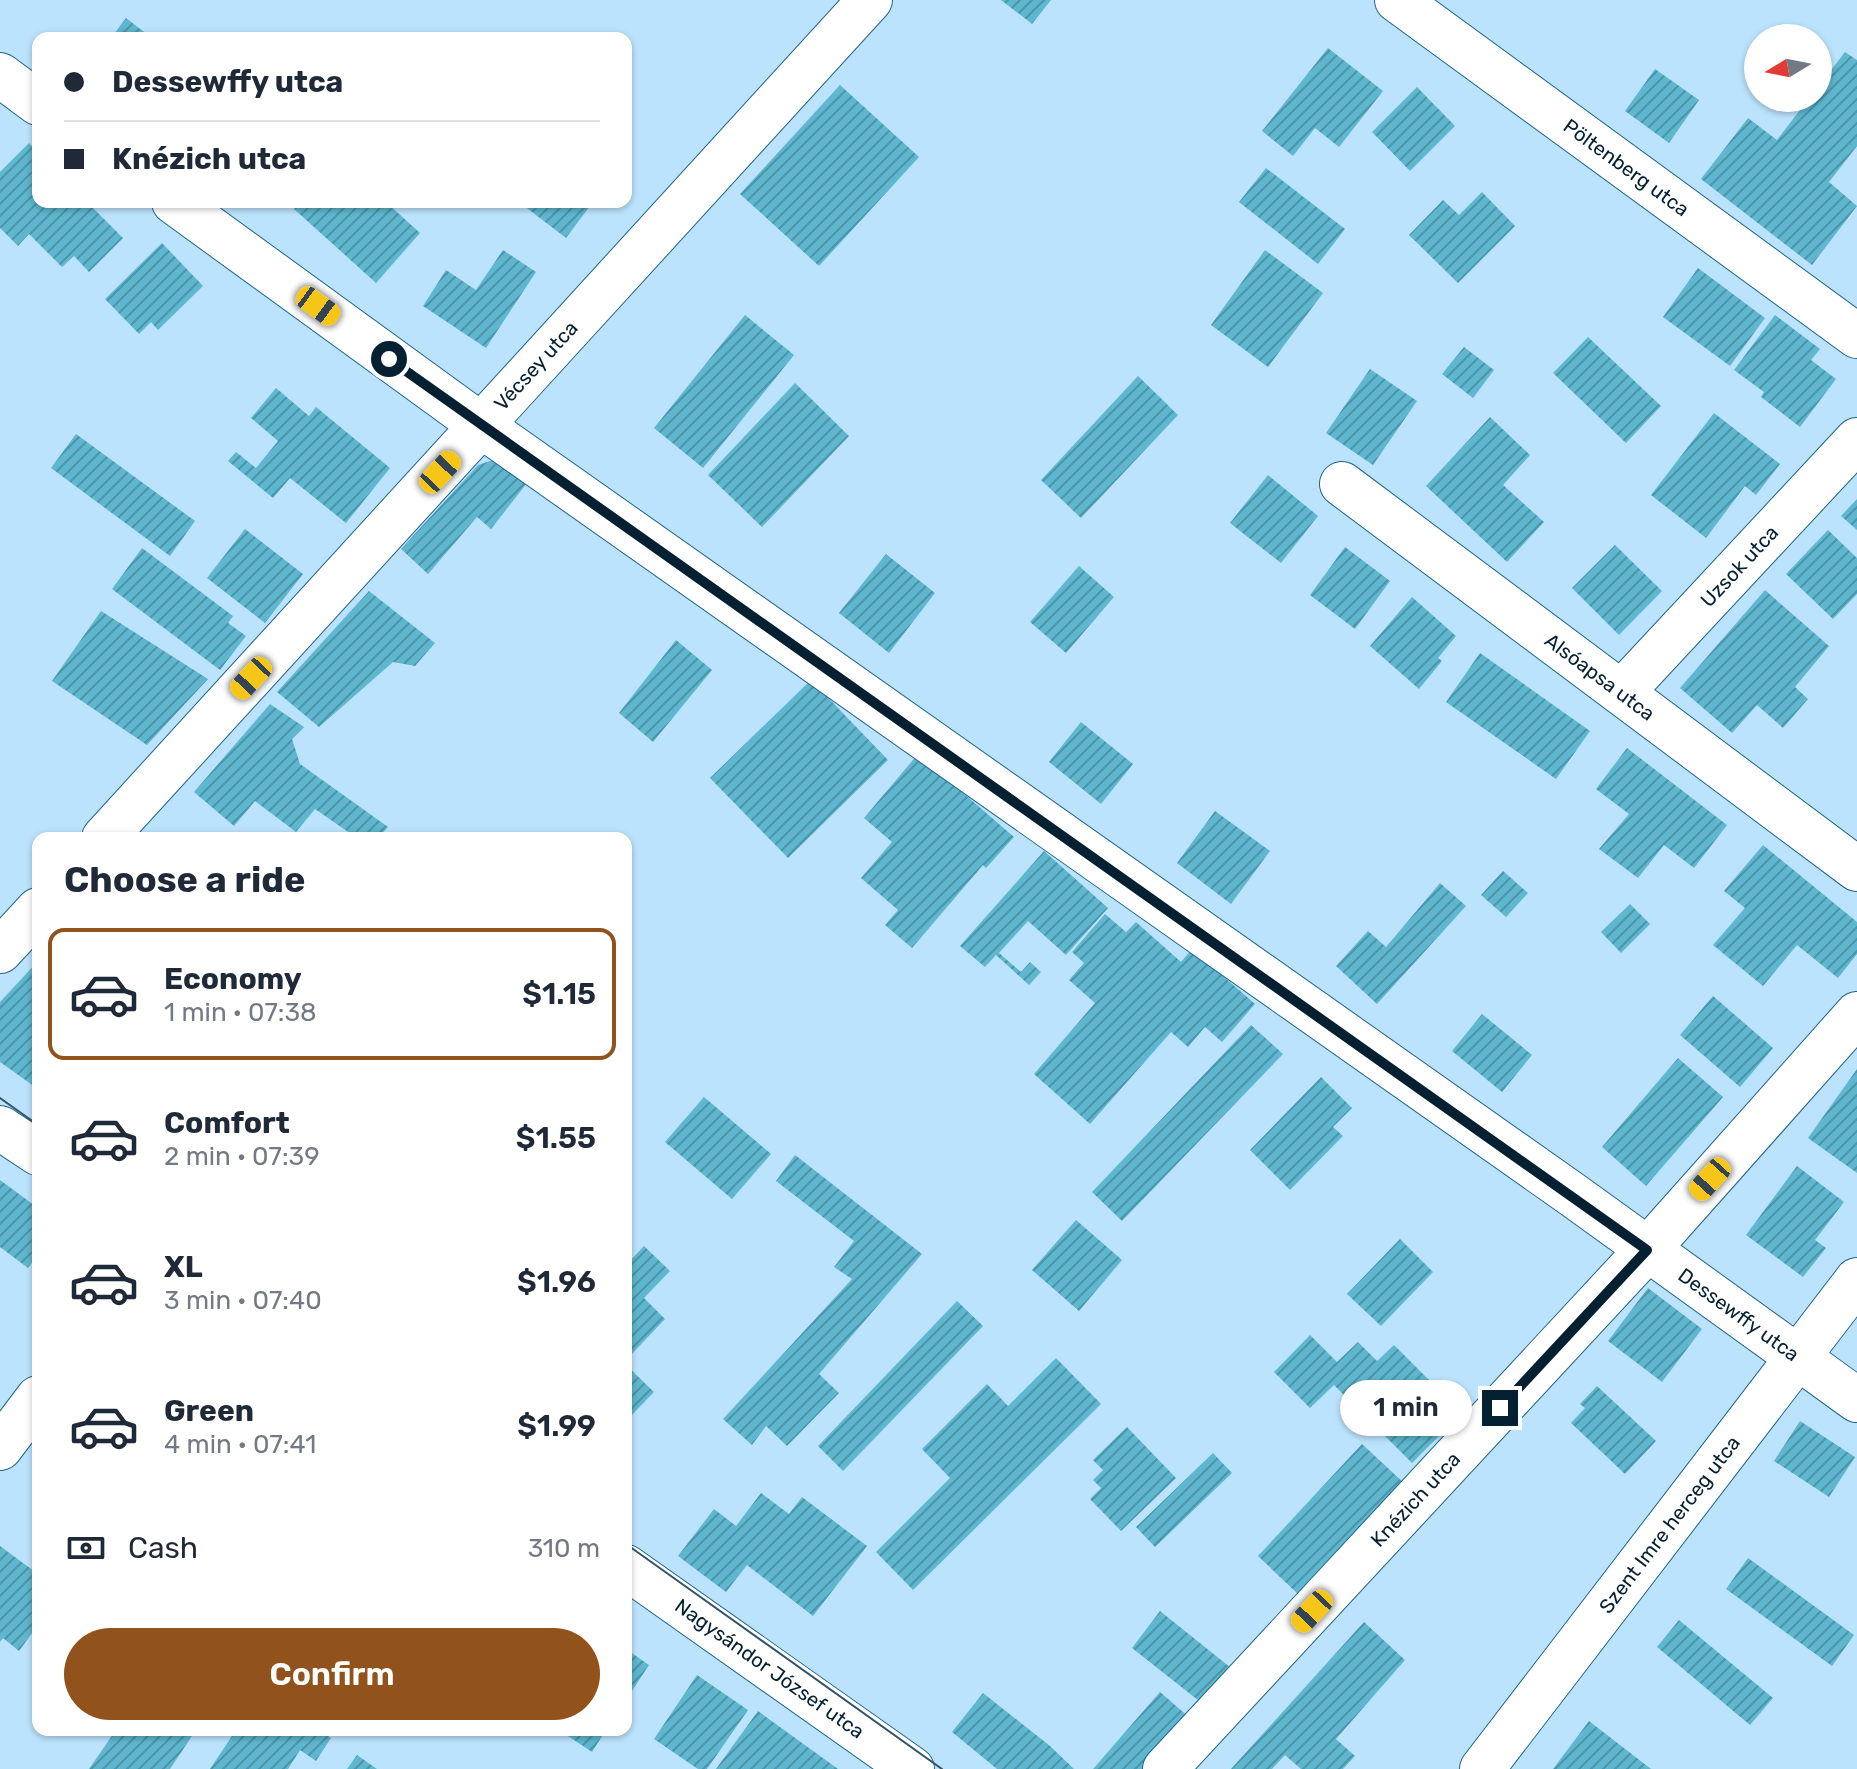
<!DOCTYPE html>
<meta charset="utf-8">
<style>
body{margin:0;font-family:Rubik,sans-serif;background:#f2f2f3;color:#1f2937;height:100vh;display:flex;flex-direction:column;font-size:30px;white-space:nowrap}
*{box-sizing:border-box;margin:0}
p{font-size:26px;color:#747a83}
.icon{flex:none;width:44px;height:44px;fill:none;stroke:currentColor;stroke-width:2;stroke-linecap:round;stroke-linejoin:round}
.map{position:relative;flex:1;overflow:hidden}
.sheet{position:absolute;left:32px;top:832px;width:600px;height:904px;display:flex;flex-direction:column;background:#fff;border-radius:16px;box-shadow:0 2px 6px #0004}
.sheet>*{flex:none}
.guide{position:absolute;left:32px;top:32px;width:600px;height:176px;border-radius:16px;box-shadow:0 2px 6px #0004;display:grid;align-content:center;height:176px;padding:0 32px;background:#fff}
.needle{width:52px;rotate:260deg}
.buttons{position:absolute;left:1744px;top:24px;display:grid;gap:16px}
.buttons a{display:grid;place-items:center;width:88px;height:88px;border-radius:50%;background:#fff;box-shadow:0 2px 6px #0004;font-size:40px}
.end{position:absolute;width:36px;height:36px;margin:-18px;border:10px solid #052131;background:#fff;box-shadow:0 0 0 4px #fff}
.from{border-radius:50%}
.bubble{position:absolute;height:56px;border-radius:28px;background:#fff;box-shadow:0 2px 6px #0004;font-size:26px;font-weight:600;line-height:56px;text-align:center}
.car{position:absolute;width:24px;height:48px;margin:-24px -12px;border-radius:10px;box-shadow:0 0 6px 2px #0007;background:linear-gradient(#f5c518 24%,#345 0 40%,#f5c518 0 76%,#345 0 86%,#f5c518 0)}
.guide b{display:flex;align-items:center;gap:28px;height:76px;font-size:30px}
.guide b+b{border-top:2px solid #e0e1e3}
.guide i{width:20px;height:20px;background:#1f2937}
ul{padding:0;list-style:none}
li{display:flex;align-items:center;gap:24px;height:132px;margin:0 16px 12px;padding:0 16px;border:4px solid transparent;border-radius:16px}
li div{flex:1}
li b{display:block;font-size:30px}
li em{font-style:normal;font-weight:600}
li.active{border-color:#92521c}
li>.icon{width:72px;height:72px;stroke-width:1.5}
h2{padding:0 32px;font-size:36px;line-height:96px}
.pay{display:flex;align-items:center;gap:20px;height:88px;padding:0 32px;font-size:30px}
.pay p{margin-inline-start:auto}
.button{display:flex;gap:16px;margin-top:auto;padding:16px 32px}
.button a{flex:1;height:92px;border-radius:48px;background:#92521c;color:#fff;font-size:32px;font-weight:600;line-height:92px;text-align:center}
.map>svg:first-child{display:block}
</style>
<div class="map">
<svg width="1857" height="1769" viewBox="0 0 1857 1769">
<defs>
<pattern id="building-hatch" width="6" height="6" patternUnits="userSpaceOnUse" patternTransform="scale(2)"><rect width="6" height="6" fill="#5eb7ce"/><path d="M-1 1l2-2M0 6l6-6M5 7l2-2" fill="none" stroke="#4c94a8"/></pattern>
</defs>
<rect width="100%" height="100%" fill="#bce3fd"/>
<path fill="url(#building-hatch)" d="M 1001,0 L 1051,0 L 1032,24 Z
M 126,18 L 152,38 L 111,38 Z
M 1328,48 L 1383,91 L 1339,147 L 1315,128 L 1293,156 L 1262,131 Z
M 1845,52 L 1857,60 L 1857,146 L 1829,182 L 1857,206 L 1812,265 L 1701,179 L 1748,118 L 1777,140 L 1809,98 L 1818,98 L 1818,87 Z
M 1655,69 L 1699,100 L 1669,143 L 1625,111 Z
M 840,85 L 919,157 L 819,266 L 740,194 Z
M 1417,87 L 1455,126 L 1410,171 L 1372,132 Z
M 29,143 L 38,152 L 38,202 L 87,202 L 123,238 L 89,272 L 74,256 L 62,267 L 29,234 L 18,246 L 0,228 L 0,172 Z
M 1266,168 L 1345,229 L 1318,264 L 1239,202 Z
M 1482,192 L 1515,226 L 1458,283 L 1409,235 L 1443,200 L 1459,215 Z
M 301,202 L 386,202 L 420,233 L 376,283 L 294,209 Z
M 519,202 L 593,202 L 566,238 Z
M 162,243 L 203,286 L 158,330 L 151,322 L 139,334 L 105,299 Z
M 503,250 L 536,272 L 486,348 L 423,306 L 446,270 L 476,290 Z
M 1265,250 L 1323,293 L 1268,367 L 1211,325 Z
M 1698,268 L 1765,318 L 1730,366 L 1663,317 Z
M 745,315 L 794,355 L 703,468 L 654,428 Z
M 1775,315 L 1820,349 L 1811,360 L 1836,379 L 1800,427 L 1761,397 L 1764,392 L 1734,370 Z
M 1588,337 L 1661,406 L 1626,443 L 1553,373 Z
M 1464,347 L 1494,370 L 1473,398 L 1442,374 Z
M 1370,369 L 1417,401 L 1373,465 L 1326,433 Z
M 1138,376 L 1178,415 L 1081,518 L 1041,480 Z
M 795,383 L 849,436 L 762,527 L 708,475 Z
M 276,388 L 309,416 L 316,407 L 390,468 L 346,523 L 290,478 L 273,498 L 228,461 L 236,452 L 256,468 L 278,441 L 251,418 Z
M 1714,413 L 1780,464 L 1756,495 L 1745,486 L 1706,538 L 1651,495 Z
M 1490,417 L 1530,455 L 1503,485 L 1544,522 L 1507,562 L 1426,486 Z
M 76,434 L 195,521 L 170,556 L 51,468 Z
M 505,456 L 531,478 L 491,529 L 477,517 L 428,574 L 401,549 L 478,465 Z
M 1268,475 L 1318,516 L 1281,563 L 1230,523 Z
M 1857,499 L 1857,530 L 1841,516 Z
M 245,529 L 303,574 L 265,623 L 207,578 Z
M 1828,530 L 1857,558 L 1857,594 L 1833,619 L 1786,574 Z
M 1615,545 L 1662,591 L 1619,635 L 1572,588 Z
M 1345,547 L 1390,581 L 1355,629 L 1310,595 Z
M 142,548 L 233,616 L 228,623 L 246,636 L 220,670 L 112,589 Z
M 886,554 L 935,593 L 889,653 L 839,613 Z
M 1079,566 L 1114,597 L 1066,653 L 1030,622 Z
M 1765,590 L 1829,646 L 1795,687 L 1808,699 L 1783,728 L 1757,705 L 1732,733 L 1680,688 Z
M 369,591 L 435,643 L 415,666 L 393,662 L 319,727 L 277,692 Z
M 1412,597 L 1456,636 L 1438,658 L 1442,661 L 1419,689 L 1370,646 Z
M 101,611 L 208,679 L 147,745 L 52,681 Z
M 676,640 L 712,670 L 653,742 L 619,713 Z
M 1480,653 L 1590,731 L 1556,779 L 1446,702 Z
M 811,680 L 888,760 L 788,858 L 710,778 Z
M 270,704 L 304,727 L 292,739 L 300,764 L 388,827 L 378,838 L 357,838 L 315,809 L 296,832 L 255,801 L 234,826 L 194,792 Z
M 1081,722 L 1133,764 L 1101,804 L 1049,762 Z
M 1627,748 L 1727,825 L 1694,868 L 1664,845 L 1638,878 L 1599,849 L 1629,814 L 1596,789 Z
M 918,754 L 1014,837 L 986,868 L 983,865 L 912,948 L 885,925 L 898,910 L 861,878 L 892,842 L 864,818 Z
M 1215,811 L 1270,851 L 1231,904 L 1177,863 Z
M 1763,845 L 1857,922 L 1857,954 L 1838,978 L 1797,945 L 1763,986 L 1713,945 L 1745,908 L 1724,891 Z
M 1044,851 L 1108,908 L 1066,955 L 1028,921 L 999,953 L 1021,972 L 1030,962 L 1041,972 L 1029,985 L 996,955 L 985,967 L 960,946 Z
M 1503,871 L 1528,893 L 1506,917 L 1481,895 Z
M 1440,883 L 1466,906 L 1377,1004 L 1336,966 L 1368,931 L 1386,947 Z
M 1630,904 L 1650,924 L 1621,953 L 1601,932 Z
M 1105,914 L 1126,932 L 1136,922 L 1181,962 L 1192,949 L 1255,1004 L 1222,1042 L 1205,1027 L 1188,1047 L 1171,1032 L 1090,1124 L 1034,1074 L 1095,1003 L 1069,980 L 1084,963 L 1072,952 Z
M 38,961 L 38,1089 L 0,1062 L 0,1002 Z
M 1713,996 L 1773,1048 L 1740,1087 L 1680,1035 Z
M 1482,1014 L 1532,1055 L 1502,1092 L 1452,1051 Z
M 1251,1025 L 1283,1054 L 1122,1221 L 1092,1192 Z
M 1678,1058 L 1723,1097 L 1646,1186 L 1602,1147 Z
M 1857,1069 L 1857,1173 L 1808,1138 Z
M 1321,1077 L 1352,1108 L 1333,1127 L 1343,1136 L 1290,1190 L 1250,1150 Z
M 704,1097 L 771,1154 L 732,1199 L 665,1142 Z
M 795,1155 L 922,1254 L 819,1374 L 839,1393 L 787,1446 L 766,1426 L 752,1445 L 723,1419 L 852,1279 L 834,1267 L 854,1241 L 776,1181 Z
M 1797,1166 L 1844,1202 L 1815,1240 L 1826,1248 L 1803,1277 L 1746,1235 Z
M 0,1180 L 38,1208 L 38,1254 L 28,1268 L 0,1247 Z
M 1076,1220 L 1122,1260 L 1079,1311 L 1032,1270 Z
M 1400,1239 L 1433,1272 L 1381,1326 L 1347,1294 Z
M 644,1246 L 670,1271 L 644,1298 L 665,1319 L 626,1360 L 626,1265 Z
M 1648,1288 L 1702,1329 L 1662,1382 L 1608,1341 Z
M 957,1301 L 983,1326 L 843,1471 L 818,1446 Z
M 1310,1335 L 1337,1362 L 1358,1342 L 1377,1361 L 1394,1345 L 1462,1413 L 1412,1463 L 1334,1385 L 1310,1408 L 1274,1372 Z
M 1056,1358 L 1101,1404 L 913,1590 L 876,1552 L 950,1478 L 922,1449 L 987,1384 L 1008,1406 Z
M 626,1365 L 654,1392 L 626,1421 Z
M 1597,1386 L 1656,1441 L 1625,1474 L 1571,1423 L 1585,1408 L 1580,1404 Z
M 1800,1421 L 1855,1457 L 1829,1497 L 1774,1461 Z
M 1127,1427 L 1176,1478 L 1121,1531 L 1090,1499 L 1101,1488 L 1093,1480 L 1103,1470 L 1093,1460 Z
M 1362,1444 L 1405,1484 L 1300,1596 L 1258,1556 Z
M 1213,1453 L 1232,1473 L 1155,1547 L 1136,1527 Z
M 761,1493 L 789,1514 L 802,1497 L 867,1546 L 813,1616 L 747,1565 L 726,1592 L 678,1556 L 714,1509 L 736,1526 Z
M 0,1546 L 38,1574 L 38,1591 L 33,1597 L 38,1601 L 38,1625 L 19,1651 L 3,1638 L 0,1642 Z
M 1748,1558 L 1854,1635 L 1832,1666 L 1726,1589 Z
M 1160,1611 L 1231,1668 L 1203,1704 L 1132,1648 Z
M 1679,1620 L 1773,1698 L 1750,1725 L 1657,1647 Z
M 1364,1622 L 1405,1660 L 1336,1739 L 1355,1756 L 1343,1769 L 1301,1769 L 1285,1755 L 1272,1769 L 1231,1769 Z
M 626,1649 L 649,1665 L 626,1700 Z
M 697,1675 L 748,1710 L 707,1769 L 698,1769 L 654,1739 Z
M 1160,1692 L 1191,1719 L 1147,1769 L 1093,1769 Z
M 983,1693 L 1050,1746 L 1074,1769 L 997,1769 L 952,1732 Z
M 758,1711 L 838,1769 L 716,1769 Z
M 1589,1721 L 1651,1769 L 1553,1769 Z
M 116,1730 L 196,1730 L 170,1769 L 89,1769 Z
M 236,1730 L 320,1730 L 331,1738 L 316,1761 L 300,1750 L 288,1769 L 210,1769 Z
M 559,1730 L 606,1730 L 592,1752 Z
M 357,1755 L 377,1769 L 347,1769 Z"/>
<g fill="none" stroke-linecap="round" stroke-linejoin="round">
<g stroke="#1f6589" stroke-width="46">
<g id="minor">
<path id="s1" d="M 1397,0 L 1857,336"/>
<path d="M 0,75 L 38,103"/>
<path id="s2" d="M 174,202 L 496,436 L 1573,1195 L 1857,1400"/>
<path id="s3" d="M 1342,484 L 1857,869"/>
<path id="s4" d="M 1622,692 L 1857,440"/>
<path id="s5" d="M 104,838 L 870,0"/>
<path d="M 0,951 L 38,910"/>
<path d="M 0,1128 L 38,1153"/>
<path d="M 0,1448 L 38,1398"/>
<path id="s6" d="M 626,1567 L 912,1769"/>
<path id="s7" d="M 1165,1769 L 1647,1250 L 1857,1014"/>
<path id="s8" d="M 1482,1769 L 1857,1280"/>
</g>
</g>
<use href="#minor" stroke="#fff" stroke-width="44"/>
<path stroke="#355467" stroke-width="2" d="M 0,1098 L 38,1125
M 626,1544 L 942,1769"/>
</g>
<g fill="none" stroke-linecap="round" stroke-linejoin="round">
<path stroke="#052131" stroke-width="10" d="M 389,359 L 1647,1250 L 1500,1408"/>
</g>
<g text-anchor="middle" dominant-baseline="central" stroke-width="7" stroke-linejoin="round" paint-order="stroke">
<g font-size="20" fill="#052131" stroke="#bce3fd">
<text stroke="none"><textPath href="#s1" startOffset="284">Pöltenberg utca</textPath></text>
<text stroke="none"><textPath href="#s5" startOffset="640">Vécsey utca</textPath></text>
<text stroke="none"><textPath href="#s4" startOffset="172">Uzsok utca</textPath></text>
<text stroke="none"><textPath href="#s3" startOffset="322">Alsóapsa utca</textPath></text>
<text stroke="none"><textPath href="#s2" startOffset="1920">Dessewffy utca</textPath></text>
<text stroke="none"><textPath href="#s7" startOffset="368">Knézich utca</textPath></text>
<text stroke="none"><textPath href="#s8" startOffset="308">Szent Imre herceg utca</textPath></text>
<text stroke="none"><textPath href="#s6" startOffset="176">Nagysándor József utca</textPath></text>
</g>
</g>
</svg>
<div class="buttons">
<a><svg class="needle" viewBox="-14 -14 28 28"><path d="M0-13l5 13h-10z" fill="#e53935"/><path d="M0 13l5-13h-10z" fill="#747a83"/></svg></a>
</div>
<i class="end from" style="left:389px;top:359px"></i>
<i class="end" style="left:1500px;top:1408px"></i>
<div class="bubble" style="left:1340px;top:1380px;width:132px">1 min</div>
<i class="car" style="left:318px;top:306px;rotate:126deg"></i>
<i class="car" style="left:440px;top:472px;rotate:43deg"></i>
<i class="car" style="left:251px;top:678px;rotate:223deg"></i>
<i class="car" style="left:1710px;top:1179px;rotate:222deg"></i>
<i class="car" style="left:1312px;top:1611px;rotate:223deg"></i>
<div class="guide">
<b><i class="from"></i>Dessewffy utca</b>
<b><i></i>Knézich utca</b>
</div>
<section class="sheet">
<h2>Choose a ride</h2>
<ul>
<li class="active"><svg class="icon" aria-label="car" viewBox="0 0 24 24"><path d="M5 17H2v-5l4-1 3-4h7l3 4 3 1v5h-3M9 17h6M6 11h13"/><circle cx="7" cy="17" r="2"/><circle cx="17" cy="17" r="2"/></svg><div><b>Economy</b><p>1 min · 07:38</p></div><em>$1.15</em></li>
<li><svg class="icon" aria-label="car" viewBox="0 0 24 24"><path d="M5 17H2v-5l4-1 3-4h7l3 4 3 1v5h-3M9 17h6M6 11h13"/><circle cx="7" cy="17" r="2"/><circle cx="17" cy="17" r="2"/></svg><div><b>Comfort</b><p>2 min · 07:39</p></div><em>$1.55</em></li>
<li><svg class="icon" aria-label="car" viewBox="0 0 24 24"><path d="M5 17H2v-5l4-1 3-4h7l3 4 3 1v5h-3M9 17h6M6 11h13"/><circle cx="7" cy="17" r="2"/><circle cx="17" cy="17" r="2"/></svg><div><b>XL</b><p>3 min · 07:40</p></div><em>$1.96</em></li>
<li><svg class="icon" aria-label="car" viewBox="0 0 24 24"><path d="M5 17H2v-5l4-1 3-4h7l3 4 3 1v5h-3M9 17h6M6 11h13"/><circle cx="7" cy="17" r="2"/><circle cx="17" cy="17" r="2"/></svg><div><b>Green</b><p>4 min · 07:41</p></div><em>$1.99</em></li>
</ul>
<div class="pay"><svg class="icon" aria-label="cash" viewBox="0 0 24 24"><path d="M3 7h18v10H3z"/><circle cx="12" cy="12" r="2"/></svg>Cash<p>310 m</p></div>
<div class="button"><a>Confirm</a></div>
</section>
</div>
